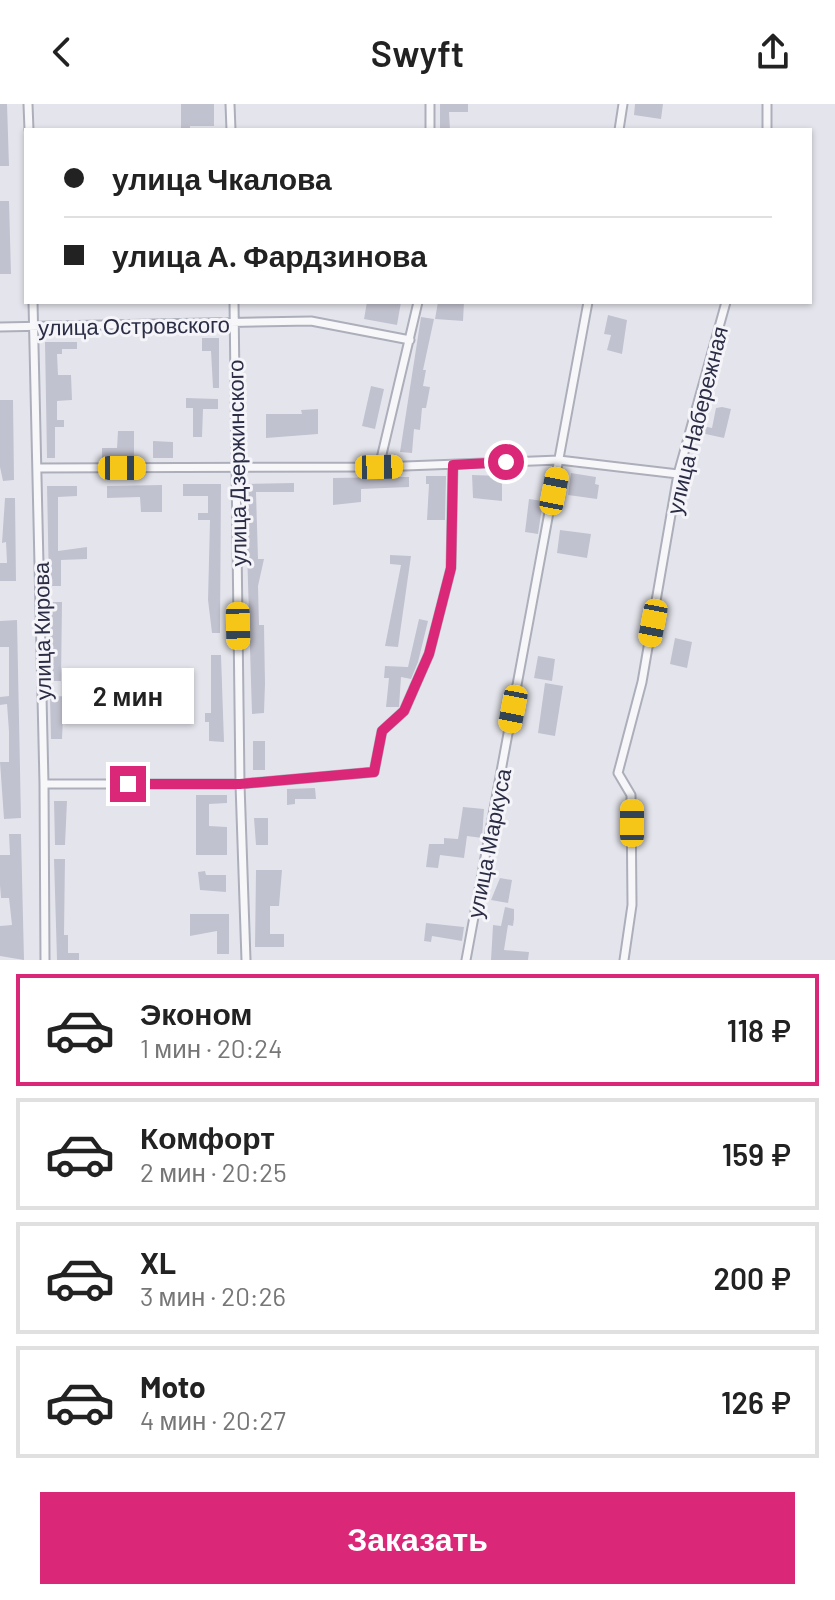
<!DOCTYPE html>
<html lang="ru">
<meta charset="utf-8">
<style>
body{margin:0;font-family:Barlow,sans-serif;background:#f2f2f2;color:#222;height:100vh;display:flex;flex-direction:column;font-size:30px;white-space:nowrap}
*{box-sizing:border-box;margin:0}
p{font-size:26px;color:#767676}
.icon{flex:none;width:44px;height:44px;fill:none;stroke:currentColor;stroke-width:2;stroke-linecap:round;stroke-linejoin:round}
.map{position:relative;height:856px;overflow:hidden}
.drawer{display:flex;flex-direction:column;background:#fff;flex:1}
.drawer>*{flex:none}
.guide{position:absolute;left:24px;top:24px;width:788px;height:176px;border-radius:0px;box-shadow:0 2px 6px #0004;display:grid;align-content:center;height:176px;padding:0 40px;background:#fff}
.end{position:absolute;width:36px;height:36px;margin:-18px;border:10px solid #db2777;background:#fff;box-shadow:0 0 0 4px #fff}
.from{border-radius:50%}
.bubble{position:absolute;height:56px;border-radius:0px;background:#fff;box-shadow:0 2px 6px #0004;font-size:26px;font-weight:600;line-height:56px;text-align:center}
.car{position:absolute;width:24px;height:48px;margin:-24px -12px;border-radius:10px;box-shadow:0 0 6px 2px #0007;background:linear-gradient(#f5c518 24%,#345 0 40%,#f5c518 0 76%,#345 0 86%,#f5c518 0)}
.guide b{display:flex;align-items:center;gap:28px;height:76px;font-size:30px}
.guide b+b{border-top:2px solid #e0e0e0}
.guide i{width:20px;height:20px;background:#222}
ul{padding:14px 0 0;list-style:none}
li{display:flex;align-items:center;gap:24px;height:112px;margin:0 16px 12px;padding:0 24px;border:4px solid #e0e0e0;border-radius:0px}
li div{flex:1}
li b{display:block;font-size:30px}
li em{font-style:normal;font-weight:600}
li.active{border-color:#db2777}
li>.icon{width:72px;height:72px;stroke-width:1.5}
.action{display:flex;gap:16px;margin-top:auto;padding:16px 40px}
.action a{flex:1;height:92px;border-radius:0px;background:#db2777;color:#fff;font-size:32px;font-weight:600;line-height:92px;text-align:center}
header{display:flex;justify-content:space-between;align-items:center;height:104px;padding:0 40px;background:#fff;font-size:36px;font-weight:600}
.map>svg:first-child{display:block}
</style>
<header><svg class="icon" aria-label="back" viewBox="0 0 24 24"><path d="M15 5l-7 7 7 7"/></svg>Swyft<svg class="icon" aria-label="share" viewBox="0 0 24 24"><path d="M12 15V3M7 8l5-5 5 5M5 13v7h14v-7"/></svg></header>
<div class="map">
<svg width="835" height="856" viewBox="0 0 835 856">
<rect width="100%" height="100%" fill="#e4e5ec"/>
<path fill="#c1c2cf" d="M 0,0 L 7,0 L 9,62 L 0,62 Z
M 181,0 L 214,0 L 214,22 L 190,22 L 190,26 L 181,26 Z
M 440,0 L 468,0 L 468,8 L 449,8 L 450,26 L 440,26 Z
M 635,0 L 663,0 L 661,15 L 634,11 Z
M 0,97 L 9,97 L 11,170 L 0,170 Z
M 367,198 L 401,198 L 397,221 L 364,215 Z
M 438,198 L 464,198 L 463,217 L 435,215 Z
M 608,211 L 627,216 L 622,250 L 607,246 L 611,231 L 604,230 Z
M 421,213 L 434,215 L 423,266 L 426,266 L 423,282 L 430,283 L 426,304 L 422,304 L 420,326 L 414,325 L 412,349 L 400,348 Z
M 202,234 L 219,234 L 219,284 L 213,284 L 211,247 L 202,247 Z
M 45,238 L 77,238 L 77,245 L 62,245 L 62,250 L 57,250 L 58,271 L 71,271 L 72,296 L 57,297 L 57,316 L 64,316 L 64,323 L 55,323 L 55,354 L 47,354 Z
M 371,282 L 384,285 L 375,325 L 362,322 Z
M 186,294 L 218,295 L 218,305 L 203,305 L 202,333 L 193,333 L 193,304 L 186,304 Z
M 0,296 L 13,296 L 14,376 L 3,377 L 0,363 Z
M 722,303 L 731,305 L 724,334 L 701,329 L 703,322 L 712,324 L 716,304 Z
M 318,305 L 318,330 L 266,334 L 266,310 L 302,310 L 301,306 Z
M 118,327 L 134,327 L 134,354 L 102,354 L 102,344 L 117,344 Z
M 153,337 L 173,338 L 173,354 L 153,354 Z
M 571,369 L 596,373 L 595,380 L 599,381 L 597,395 L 568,391 Z
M 472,371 L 502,372 L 502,397 L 473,394 Z
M 426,372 L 446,372 L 445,416 L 427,416 L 429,380 L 426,380 Z
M 388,373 L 409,373 L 409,383 L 361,385 L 361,398 L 333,401 L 333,374 Z
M 294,379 L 294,388 L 256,388 L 258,455 L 264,455 L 258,482 L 259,521 L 264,521 L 265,580 L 264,609 L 252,610 L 245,380 Z
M 183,380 L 221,380 L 220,529 L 212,529 L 208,496 L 210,416 L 198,416 L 198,409 L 208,409 L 208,392 L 183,392 Z
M 162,381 L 162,408 L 141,408 L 140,393 L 107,394 L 107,382 Z
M 47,382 L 77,382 L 77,392 L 58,393 L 58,447 L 87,443 L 87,455 L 61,456 L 61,482 L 49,482 Z
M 5,394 L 15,394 L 16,477 L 0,477 L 0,459 L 7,459 L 6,438 L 2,439 Z
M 529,395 L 543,397 L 538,430 L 525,428 Z
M 560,426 L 591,430 L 587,454 L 557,449 Z
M 390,451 L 411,452 L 398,543 L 385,542 L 401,461 L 390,460 Z
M 49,498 L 62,498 L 61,577 L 50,577 Z
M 419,515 L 428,517 L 418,558 L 411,575 L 401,573 L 399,603 L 386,603 L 389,574 L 384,574 L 385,562 L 408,563 Z
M 17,516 L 21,714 L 4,715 L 0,658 L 9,658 L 9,628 L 7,600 L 0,601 L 0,593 L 9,592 L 9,543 L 0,543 L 0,517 Z
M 675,534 L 692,538 L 687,564 L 670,560 Z
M 211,551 L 221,551 L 224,638 L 209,637 L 209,618 L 205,618 L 205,609 L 211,609 Z
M 538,552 L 555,555 L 552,577 L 534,574 Z
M 545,579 L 563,582 L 555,632 L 538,629 Z
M 64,592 L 62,635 L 51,635 L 50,593 Z
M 253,637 L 265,637 L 265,666 L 253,666 Z
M 315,684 L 316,695 L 295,695 L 295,700 L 287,701 L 287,685 Z
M 196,691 L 227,691 L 227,699 L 209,700 L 209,722 L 227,723 L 227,751 L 196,751 Z
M 54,697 L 67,697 L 65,741 L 55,741 Z
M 463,703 L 484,705 L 482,734 L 467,732 L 464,754 L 440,751 L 438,764 L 426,763 L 429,740 L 444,740 L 444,734 L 458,735 Z
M 254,714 L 268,714 L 268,741 L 256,741 Z
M 9,730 L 21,730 L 24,856 L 0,852 L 0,822 L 12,821 L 9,794 L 1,794 L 0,781 L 0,751 L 10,751 Z
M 54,755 L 65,755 L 64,831 L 68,831 L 68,849 L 79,849 L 79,856 L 57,856 Z
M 256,766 L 282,766 L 279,802 L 270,802 L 270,830 L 284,830 L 284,843 L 255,843 Z
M 205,767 L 206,771 L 226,771 L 226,788 L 200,786 L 198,768 Z
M 500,774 L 512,776 L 508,799 L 491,796 Z
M 505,803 L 514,805 L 514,815 L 513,822 L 508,821 L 504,846 L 529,848 L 528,856 L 491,856 L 493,821 L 501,822 Z
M 190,810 L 229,810 L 229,850 L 217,850 L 217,827 L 190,832 Z
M 426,819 L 464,823 L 462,837 L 432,832 L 431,838 L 424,837 Z"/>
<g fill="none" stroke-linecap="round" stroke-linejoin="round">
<g stroke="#acaeba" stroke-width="11">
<path id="minor" d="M 28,0 L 29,26
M 230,0 L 231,26
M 430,0 L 430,26
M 767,0 L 767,26
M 619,26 L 623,0
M 33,198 L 44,680 L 45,856
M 234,198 L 240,680 L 246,856
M 0,223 L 311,217 L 410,236
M 379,363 L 418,198
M 37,364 L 379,363 L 559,356 L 678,370
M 44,680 L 240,680 L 374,668 L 382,627 L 404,607 L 429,550 L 451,464 L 453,361
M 466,856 L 588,198
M 624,856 L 632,801 L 631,691 L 618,669 L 642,578 L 678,370 L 726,198"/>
</g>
<use href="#minor" stroke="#f7f7fa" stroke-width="7"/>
</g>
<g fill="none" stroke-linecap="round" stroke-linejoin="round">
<path stroke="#db2777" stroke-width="10" d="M 128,680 L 240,680 L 374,668 L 382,627 L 404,607 L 429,550 L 451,464 L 453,361 L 506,358"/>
</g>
<g text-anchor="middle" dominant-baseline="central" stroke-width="6" stroke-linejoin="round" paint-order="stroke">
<g font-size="22" fill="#2b2d45" stroke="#f4f4f9">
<text transform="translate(134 221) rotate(-1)">улица Островского</text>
<text transform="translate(696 316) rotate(-76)">улица Набережная</text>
<text transform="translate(236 359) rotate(-91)">улица Дзержинского</text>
<text transform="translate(41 527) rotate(-91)">улица Кирова</text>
<text transform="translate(488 739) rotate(-79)">улица Маркуса</text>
</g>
</g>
</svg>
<i class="end from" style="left:506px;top:358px"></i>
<i class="end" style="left:128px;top:680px"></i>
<div class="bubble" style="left:62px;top:564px;width:132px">2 мин</div>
<i class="car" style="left:379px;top:363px;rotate:89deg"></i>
<i class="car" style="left:122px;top:364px;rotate:90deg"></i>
<i class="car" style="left:554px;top:387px;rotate:11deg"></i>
<i class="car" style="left:653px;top:519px;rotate:191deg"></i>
<i class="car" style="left:238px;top:522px;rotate:179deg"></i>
<i class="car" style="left:513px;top:605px;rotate:191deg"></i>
<i class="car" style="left:632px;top:719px;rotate:0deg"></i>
<div class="guide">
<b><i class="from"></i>улица Чкалова</b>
<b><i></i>улица А. Фардзинова</b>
</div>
</div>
<section class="drawer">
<ul>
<li class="active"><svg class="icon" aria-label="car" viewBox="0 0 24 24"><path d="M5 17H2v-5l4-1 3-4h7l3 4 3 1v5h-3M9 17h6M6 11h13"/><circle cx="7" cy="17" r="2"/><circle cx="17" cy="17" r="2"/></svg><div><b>Эконом</b><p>1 мин · 20:24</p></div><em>118 ₽</em></li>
<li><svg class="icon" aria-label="car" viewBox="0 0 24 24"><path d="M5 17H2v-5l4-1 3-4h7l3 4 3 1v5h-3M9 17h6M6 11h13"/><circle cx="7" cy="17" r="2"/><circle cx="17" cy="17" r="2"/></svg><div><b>Комфорт</b><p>2 мин · 20:25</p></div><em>159 ₽</em></li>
<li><svg class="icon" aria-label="car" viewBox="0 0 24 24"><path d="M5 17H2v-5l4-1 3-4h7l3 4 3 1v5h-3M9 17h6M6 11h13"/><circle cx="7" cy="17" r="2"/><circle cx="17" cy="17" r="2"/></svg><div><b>XL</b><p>3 мин · 20:26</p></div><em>200 ₽</em></li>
<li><svg class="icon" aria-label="car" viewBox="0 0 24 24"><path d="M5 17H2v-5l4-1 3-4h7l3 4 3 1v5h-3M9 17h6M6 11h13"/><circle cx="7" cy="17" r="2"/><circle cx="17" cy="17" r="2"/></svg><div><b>Moto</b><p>4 мин · 20:27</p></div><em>126 ₽</em></li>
</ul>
<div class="action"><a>Заказать</a></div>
</section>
